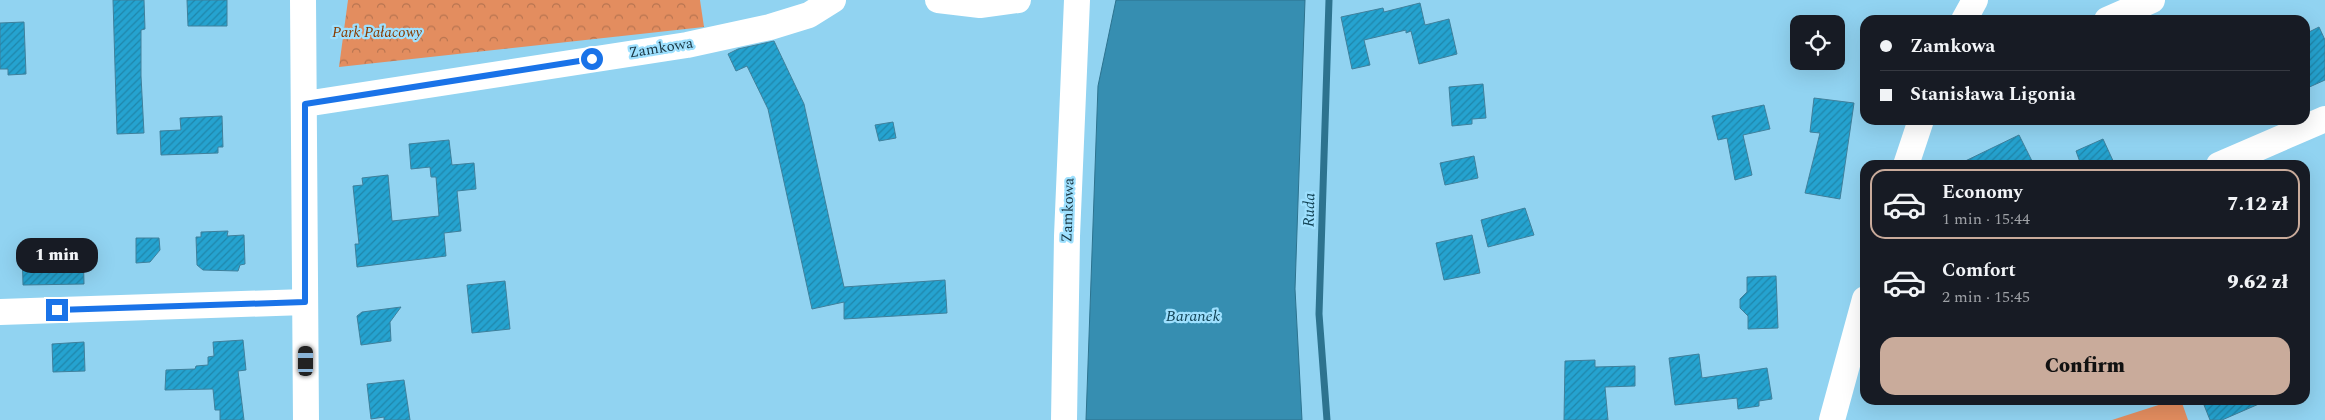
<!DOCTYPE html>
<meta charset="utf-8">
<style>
body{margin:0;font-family:Spectral,serif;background:#242831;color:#f1f3f6;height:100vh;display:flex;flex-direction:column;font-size:19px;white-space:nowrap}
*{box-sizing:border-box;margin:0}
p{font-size:16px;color:#9ea1a6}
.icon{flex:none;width:28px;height:28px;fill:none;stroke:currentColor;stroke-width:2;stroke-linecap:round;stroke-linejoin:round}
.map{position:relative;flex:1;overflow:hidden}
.drawer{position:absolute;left:1860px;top:160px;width:450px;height:245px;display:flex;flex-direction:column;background:#171b24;border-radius:15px;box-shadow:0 5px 20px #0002}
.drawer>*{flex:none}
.hud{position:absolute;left:1860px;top:15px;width:450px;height:110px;border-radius:15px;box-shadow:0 5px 20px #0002;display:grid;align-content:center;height:110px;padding:0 20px;background:#171b24}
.buttons{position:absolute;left:1790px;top:15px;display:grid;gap:10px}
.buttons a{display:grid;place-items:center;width:55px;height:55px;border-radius:10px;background:#171b24;box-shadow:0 5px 20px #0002;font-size:25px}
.end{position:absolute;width:22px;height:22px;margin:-11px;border:6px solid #1a73e8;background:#fff;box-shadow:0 0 0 2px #fff}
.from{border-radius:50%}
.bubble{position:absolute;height:35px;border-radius:15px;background:#171b24;box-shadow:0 5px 20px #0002;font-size:16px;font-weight:800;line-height:35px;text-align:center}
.car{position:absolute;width:15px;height:30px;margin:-15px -8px;border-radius:6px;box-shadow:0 0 4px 1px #0007;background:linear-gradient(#222 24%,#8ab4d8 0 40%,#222 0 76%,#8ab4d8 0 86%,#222 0)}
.hud b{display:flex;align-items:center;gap:18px;height:48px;font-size:19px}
.hud b+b{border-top:1px solid #363941}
.hud i{width:12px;height:12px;background:#f1f3f6}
ul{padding:9px 0 0;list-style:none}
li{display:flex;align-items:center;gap:15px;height:70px;margin:0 10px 8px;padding:0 10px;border:2px solid transparent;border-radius:15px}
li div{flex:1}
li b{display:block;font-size:19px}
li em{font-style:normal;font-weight:800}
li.on{border-color:#c9ab9b}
li>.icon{width:45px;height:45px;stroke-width:1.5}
.button{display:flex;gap:10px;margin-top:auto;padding:10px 20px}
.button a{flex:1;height:58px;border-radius:15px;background:#c9ab9b;color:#111;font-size:20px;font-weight:800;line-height:58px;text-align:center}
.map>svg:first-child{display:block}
</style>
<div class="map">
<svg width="2325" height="420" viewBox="0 0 2325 420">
<defs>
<pattern id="park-crowns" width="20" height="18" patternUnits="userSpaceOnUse" patternTransform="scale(1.25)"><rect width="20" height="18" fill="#e38d5f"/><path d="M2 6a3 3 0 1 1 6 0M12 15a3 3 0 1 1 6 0" fill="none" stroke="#b77450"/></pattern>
<pattern id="building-hatch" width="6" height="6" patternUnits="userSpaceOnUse" patternTransform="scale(1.25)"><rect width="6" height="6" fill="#25a3d0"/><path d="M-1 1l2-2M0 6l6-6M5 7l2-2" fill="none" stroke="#1f86aa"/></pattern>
</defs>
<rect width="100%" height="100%" fill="#91d3f1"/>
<path fill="#e38d5f" d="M 2174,400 L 2181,400 L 2188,420 L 2112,420 Z"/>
<path fill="url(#park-crowns)" d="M 348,0 L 700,0 L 704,27 L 339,67 Z"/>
<path fill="#368eb1" stroke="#2d738f" d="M 1116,0 L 1305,0 L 1295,289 L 1302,420 L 1086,420 L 1098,86 Z"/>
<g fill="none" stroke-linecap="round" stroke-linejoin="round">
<path stroke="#2d738f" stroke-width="7" d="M 1327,420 L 1319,314 L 1329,0"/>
</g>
<path fill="url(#building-hatch)" stroke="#3f809c" d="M 113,0 L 144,0 L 145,29 L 141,30 L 141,76 L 144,133 L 117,134 Z
M 187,0 L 227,0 L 227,26 L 188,26 Z
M 1420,3 L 1425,25 L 1449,19 L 1457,54 L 1419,64 L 1411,31 L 1406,33 L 1406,30 L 1364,40 L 1370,65 L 1352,69 L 1341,17 L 1383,8 L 1384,12 Z
M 24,22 L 26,74 L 8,75 L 8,69 L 0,69 L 0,23 Z
M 2319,27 L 2325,40 L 2325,80 L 2305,89 L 2305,34 Z
M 774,41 L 804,104 L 844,287 L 945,280 L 947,313 L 844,319 L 844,302 L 812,309 L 768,109 L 747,66 L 736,71 L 728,54 L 738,49 Z
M 1483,84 L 1486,118 L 1472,119 L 1472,124 L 1452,126 L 1449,87 Z
M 1814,98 L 1854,103 L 1840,199 L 1805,193 L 1820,133 L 1810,132 Z
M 1764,105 L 1770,129 L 1743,135 L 1752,175 L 1735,180 L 1727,138 L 1718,140 L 1712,116 Z
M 222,116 L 223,147 L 218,147 L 218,153 L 161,155 L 160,131 L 181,130 L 180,118 Z
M 893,122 L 896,138 L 879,141 L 875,125 Z
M 2019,135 L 2034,165 L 1957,165 Z
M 2103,139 L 2115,165 L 2081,165 L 2076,151 Z
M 449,140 L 452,165 L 474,163 L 476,189 L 457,191 L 461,231 L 444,233 L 446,256 L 357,267 L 355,244 L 359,244 L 353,186 L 363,185 L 362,178 L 388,175 L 392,221 L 439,216 L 436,177 L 431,177 L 430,167 L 411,169 L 409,144 Z
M 1474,156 L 1478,178 L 1445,185 L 1440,163 Z
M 1525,208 L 1534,235 L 1488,247 L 1481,220 Z
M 228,231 L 227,236 L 244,235 L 245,264 L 240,265 L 238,271 L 203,270 L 197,265 L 196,237 L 201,237 L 201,232 Z
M 1472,235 L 1480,273 L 1444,280 L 1436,243 Z
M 136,238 L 159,238 L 160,250 L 150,262 L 136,263 Z
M 83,244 L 84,284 L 23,285 L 22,245 Z
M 1776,276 L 1778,328 L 1748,329 L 1748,316 L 1740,308 L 1740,299 L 1747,292 L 1747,277 Z
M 505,281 L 510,329 L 472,333 L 467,285 Z
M 401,307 L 390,322 L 391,341 L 361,345 L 357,316 L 362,312 Z
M 243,340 L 246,370 L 238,371 L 244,420 L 220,420 L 220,410 L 215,410 L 213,389 L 165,390 L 166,370 L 195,369 L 196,366 L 208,365 L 208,357 L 214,356 L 213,342 Z
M 84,342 L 85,371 L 53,372 L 52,344 Z
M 1699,354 L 1702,378 L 1767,368 L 1772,399 L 1759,401 L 1759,406 L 1738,409 L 1737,398 L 1675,405 L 1669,358 Z
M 1595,360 L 1595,367 L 1635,366 L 1635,386 L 1605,387 L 1608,420 L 1564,420 L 1565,361 Z
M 404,380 L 410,420 L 384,420 L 384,417 L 371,419 L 367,384 Z
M 2202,400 L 2268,400 L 2222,420 L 2210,420 Z"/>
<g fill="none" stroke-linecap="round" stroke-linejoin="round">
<path stroke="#fff" stroke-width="26" d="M 303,0 L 306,420
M 938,0 L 980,5 L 1018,0
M 1964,20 L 1975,0
M 2107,20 L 2152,0
M 305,104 L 687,45 L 770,27 L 809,15 L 833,0
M 1906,165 L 1921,120
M 2219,165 L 2325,119
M 0,312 L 305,302
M 1064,420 L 1067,236 L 1077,0
M 1832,420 L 1865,299"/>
</g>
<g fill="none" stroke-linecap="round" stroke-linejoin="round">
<path stroke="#1a73e8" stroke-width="6" d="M 57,310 L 305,302 L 305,104 L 592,59"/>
</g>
<g text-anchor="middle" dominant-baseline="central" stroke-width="4.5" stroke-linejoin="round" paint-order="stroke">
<g font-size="15" font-style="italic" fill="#883b00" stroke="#9ee0fe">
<text x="377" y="32">Park Pałacowy</text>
</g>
<g font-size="15" fill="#183440" stroke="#9ee0fe">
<text transform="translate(661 48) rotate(-9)">Zamkowa</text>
<text transform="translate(1068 210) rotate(-88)">Zamkowa</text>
</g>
<g font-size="16" font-style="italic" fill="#124356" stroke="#9ee0fe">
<text transform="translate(1309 210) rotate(-88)">Ruda</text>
<text x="1193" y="316">Baranek</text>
</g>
</g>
</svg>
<div class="buttons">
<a><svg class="icon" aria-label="locate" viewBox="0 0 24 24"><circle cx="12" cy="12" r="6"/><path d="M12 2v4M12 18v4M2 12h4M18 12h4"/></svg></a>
</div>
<i class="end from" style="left:592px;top:59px"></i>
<i class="end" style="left:57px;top:310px"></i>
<div class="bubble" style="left:16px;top:238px;width:82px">1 min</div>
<i class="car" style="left:306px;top:361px;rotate:0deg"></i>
<div class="hud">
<b><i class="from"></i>Zamkowa</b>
<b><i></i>Stanisława Ligonia</b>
</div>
<section class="drawer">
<ul>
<li class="on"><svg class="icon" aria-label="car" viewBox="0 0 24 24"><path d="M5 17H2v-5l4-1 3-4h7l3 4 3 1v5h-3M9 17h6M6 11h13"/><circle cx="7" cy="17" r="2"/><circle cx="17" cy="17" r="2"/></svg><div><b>Economy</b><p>1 min · 15:44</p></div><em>7.12 zł</em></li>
<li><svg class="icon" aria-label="car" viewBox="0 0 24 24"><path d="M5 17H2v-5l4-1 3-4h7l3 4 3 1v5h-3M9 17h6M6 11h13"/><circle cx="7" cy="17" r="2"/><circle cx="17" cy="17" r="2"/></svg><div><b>Comfort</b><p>2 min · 15:45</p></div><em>9.62 zł</em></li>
</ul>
<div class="button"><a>Confirm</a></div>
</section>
</div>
